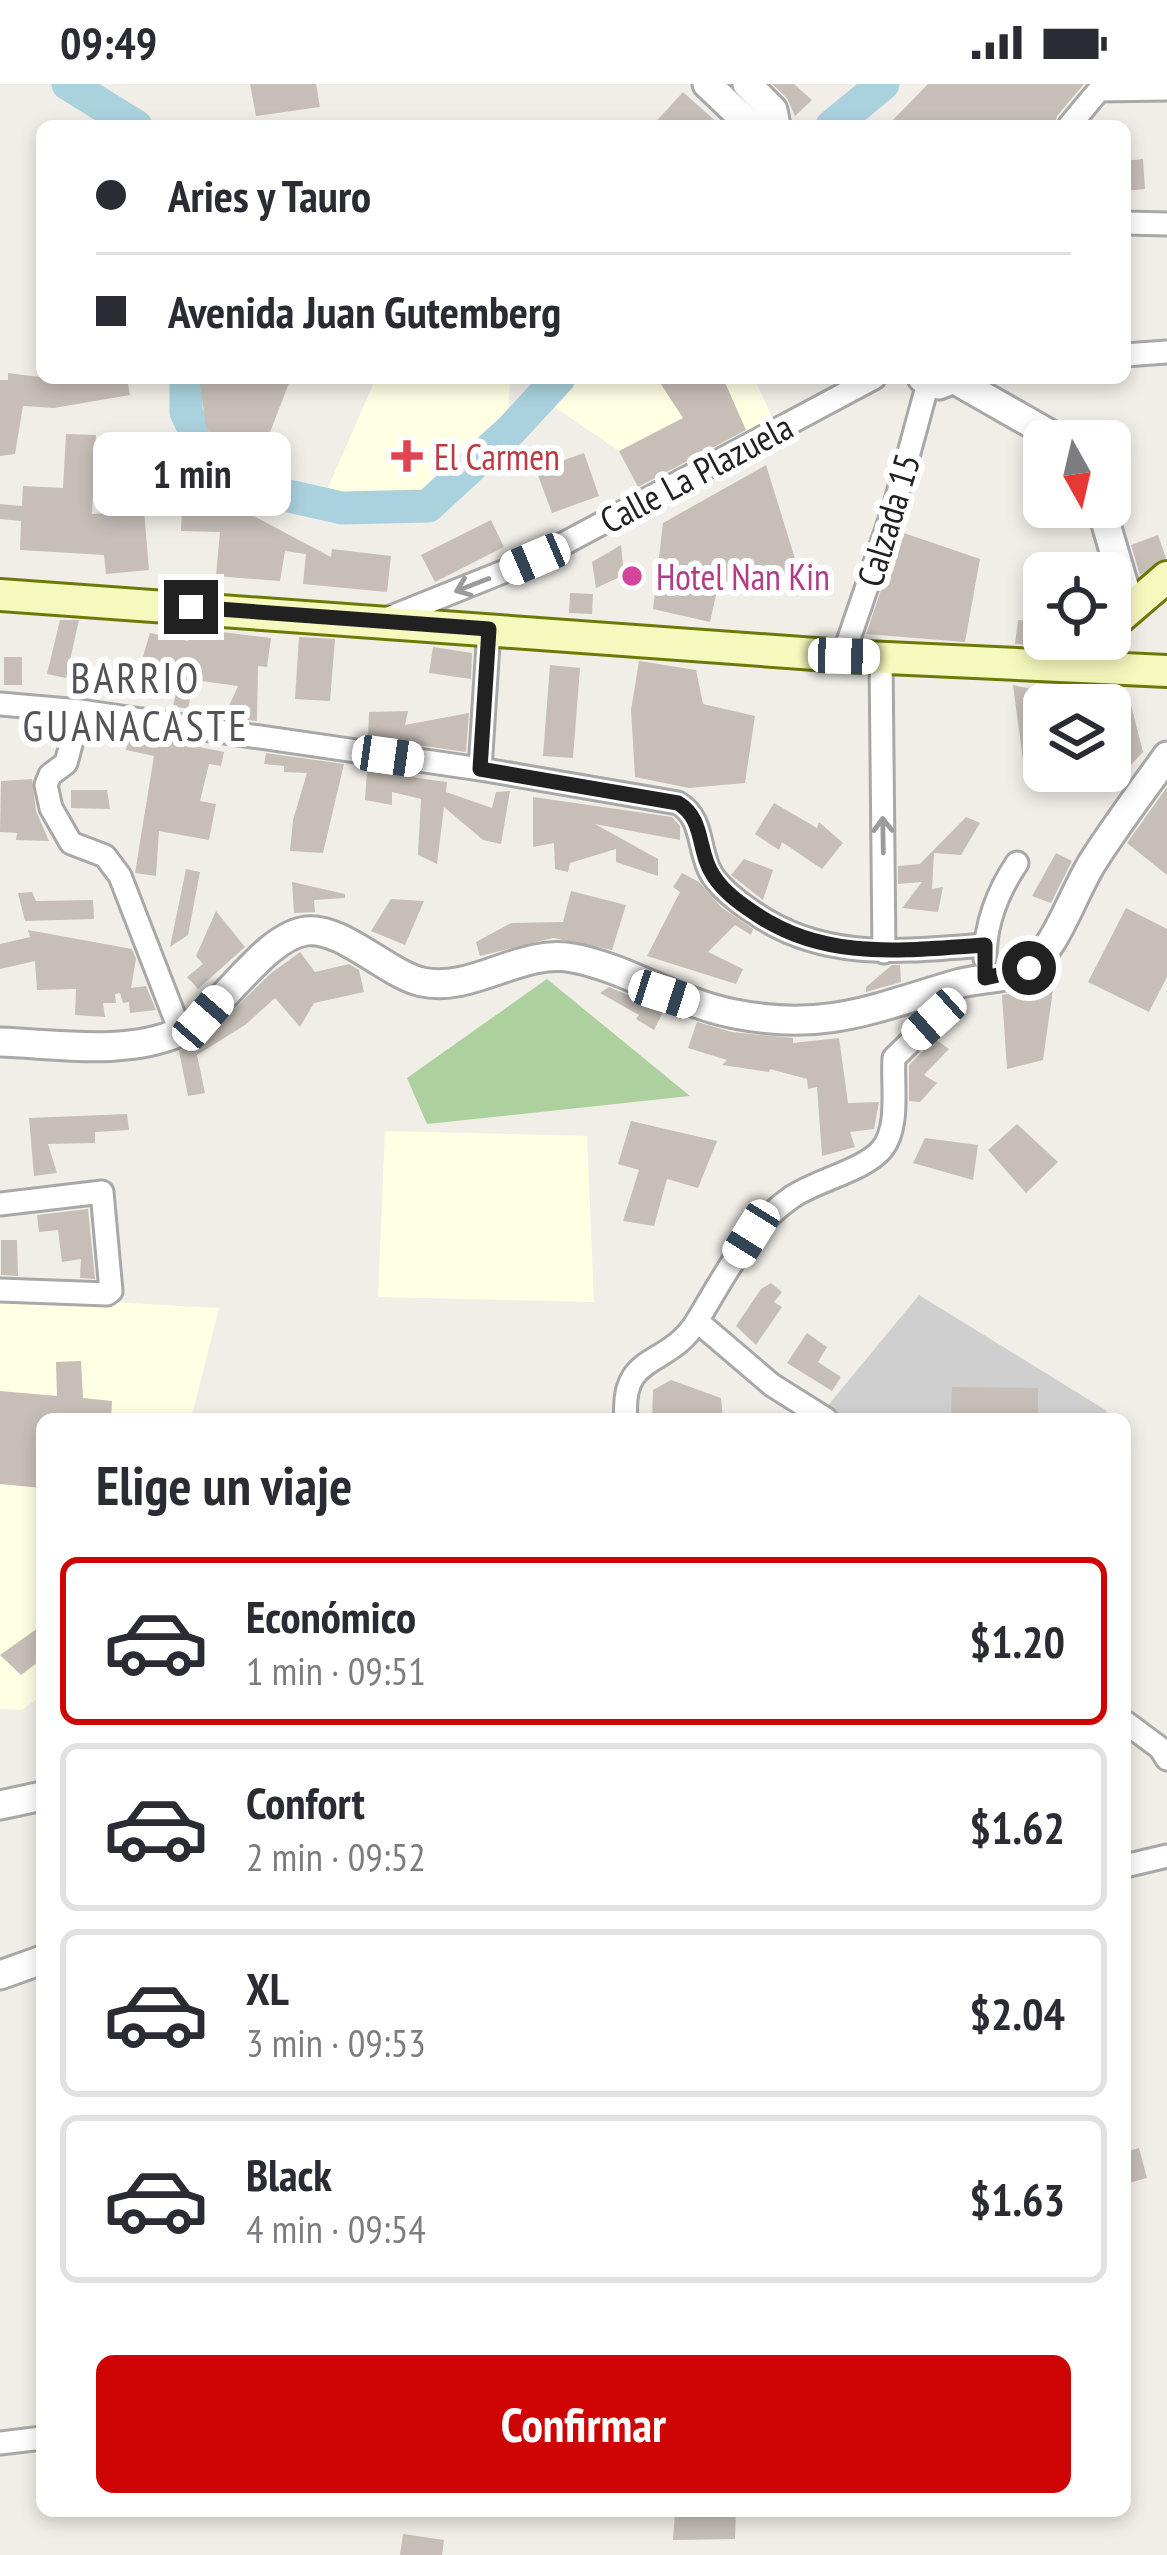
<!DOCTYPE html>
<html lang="es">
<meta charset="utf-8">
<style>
body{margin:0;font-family:"PT Sans Narrow",sans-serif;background:#f2f2f3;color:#2b2b33;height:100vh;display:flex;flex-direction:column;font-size:45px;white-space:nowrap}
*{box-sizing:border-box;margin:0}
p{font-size:39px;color:#7c7c81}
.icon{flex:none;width:66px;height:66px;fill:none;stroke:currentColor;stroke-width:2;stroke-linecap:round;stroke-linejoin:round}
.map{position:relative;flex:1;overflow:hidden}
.side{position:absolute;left:36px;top:1329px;width:1095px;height:1104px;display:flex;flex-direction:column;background:#fff;border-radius:18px;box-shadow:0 6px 18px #0003}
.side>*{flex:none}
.top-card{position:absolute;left:36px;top:36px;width:1095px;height:264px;border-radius:18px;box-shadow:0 6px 18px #0003;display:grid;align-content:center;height:264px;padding:0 60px;background:#fff}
.needle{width:78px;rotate:172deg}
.controls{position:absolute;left:1023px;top:336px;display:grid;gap:24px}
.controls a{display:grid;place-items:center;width:108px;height:108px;border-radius:18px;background:#fff;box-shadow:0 6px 18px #0003;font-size:60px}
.end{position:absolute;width:54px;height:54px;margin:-27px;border:15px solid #212121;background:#fff;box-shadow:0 0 0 6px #fff}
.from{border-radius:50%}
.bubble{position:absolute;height:84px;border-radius:18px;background:#fff;box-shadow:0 6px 18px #0003;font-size:39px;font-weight:700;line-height:84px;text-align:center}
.car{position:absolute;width:36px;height:72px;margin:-36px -18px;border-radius:15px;box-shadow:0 0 9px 3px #0007;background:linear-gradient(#fff 24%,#345 0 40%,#fff 0 76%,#345 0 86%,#fff 0)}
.top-card b{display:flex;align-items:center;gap:42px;height:114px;font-size:45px}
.top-card b+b{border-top:3px solid #e1e1e2}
.top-card i{width:30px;height:30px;background:#2b2b33}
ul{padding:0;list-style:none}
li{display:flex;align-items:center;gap:36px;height:168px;margin:0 24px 18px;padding:0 36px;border:6px solid #e1e1e2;border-radius:18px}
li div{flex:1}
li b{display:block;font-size:45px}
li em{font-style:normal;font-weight:700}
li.current{border-color:#cf0404}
li>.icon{width:108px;height:108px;stroke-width:1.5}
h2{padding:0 60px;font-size:54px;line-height:144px}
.action{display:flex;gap:24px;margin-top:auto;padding:24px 60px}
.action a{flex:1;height:138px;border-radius:18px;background:#cf0404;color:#fff;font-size:48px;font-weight:700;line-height:138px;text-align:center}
.status{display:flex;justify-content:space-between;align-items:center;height:84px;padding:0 60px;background:#fff;direction:ltr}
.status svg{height:33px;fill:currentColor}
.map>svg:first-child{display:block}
</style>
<div class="status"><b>09:49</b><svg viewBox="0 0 49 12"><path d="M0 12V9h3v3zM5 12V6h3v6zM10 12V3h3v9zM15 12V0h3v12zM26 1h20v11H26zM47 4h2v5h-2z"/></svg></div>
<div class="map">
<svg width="1167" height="2471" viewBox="0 0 1167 2471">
<rect width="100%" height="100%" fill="#f1eee8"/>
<path fill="#ffffe4" d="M 376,294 L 510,294 L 508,339 L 425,413 L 348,414 L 328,404 Z
M 578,294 L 754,294 L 773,335 L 747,349 L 729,310 L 619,367 L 550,320 Z
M 385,1047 L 587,1052 L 594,1218 L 378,1213 Z
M 0,1212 L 219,1224 L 191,1335 L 42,1335 L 42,1611 L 22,1626 L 0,1625 Z"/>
<path fill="#cfcfcf" d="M 919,1211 L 1107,1327 L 1101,1335 L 844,1335 L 826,1324 Z"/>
<path fill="#acd09e" d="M 547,895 L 690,1012 L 427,1040 L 407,994 Z"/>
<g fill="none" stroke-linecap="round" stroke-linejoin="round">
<path stroke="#aad2de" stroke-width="33" d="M 68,0 L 136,42
M 832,42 L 883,0
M 186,294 L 186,328 L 210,379 L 231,399 L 342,424 L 428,422 L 511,346 L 559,294"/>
</g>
<path fill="#c6beb7" d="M 250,0 L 316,0 L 320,23 L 256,32 Z
M 772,0 L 794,0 L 812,16 L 795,32 L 787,14 Z
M 928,0 L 1084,0 L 1057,32 L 1054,42 L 887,42 Z
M 683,8 L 721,42 L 652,42 Z
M 1143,75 L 1145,105 L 1125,107 L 1125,77 Z
M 8,289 L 79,298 L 127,294 L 130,311 L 54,324 L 23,322 L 15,370 L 0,372 L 0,296 L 8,296 Z
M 199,294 L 291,294 L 260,374 L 216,355 L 206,342 Z
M 657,294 L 723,294 L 746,346 L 638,403 L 619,367 L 683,334 Z
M 66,350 L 96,351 L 92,430 L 144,426 L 149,486 L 106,490 L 104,471 L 20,466 L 21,437 L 0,435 L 0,420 L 22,422 L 23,402 L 63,404 Z
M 584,369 L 599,412 L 552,429 L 536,386 Z
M 766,381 L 801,494 L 719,498 L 710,538 L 653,525 L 663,439 Z
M 183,402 L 199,403 L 331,473 L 332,465 L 391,472 L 387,508 L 303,500 L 306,470 L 285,467 L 280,497 L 216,492 L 220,448 L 181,447 Z
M 491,436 L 504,463 L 435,498 L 421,471 Z
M 901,448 L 980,475 L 965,558 L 866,550 Z
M 1158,451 L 1166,474 L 1140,491 L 1131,461 Z
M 621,461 L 624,491 L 596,504 L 592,478 Z
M 570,509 L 593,510 L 592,530 L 569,529 Z
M 60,536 L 79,536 L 66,594 L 47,590 Z
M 1018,536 L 1044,538 L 1044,562 L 1015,560 Z
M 189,544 L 271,554 L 267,583 L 258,582 L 257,637 L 224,633 L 238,602 L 194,596 L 188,625 L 173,622 L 180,592 L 139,586 L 150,549 L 188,557 Z
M 299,553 L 335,555 L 330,617 L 295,615 Z
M 433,563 L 472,569 L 471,595 L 429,589 Z
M 4,573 L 22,573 L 22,601 L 4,601 Z
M 639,577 L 696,586 L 703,620 L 755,632 L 745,699 L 689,704 L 635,693 L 631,626 Z
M 550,581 L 580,584 L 573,674 L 543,672 Z
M 1013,601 L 1032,605 L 1035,683 L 1024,684 Z
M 1110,612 L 1129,613 L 1143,668 L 1130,682 L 1110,669 Z
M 408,627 L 405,641 L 469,629 L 466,668 L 368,654 L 369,628 Z
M 129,649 L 224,668 L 221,682 L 209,680 L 200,717 L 216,720 L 209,756 L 159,747 L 156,792 L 135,789 L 154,672 L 126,666 Z
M 266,669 L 344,680 L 323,769 L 290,767 L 293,736 L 307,689 L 284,688 L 284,682 L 264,680 Z
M 367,687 L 447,698 L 446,708 L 492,724 L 496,708 L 510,707 L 501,760 L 483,756 L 444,723 L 437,780 L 418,771 L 421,715 L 392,708 L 392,721 L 365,716 Z
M 32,695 L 36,727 L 49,757 L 16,756 L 17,749 L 0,748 L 1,697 Z
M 1167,703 L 1167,791 L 1127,759 Z
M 71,706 L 107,706 L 110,725 L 71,724 Z
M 533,713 L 672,733 L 680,742 L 680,756 L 595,740 L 658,775 L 658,792 L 616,778 L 616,765 L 570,779 L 568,788 L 555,785 L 554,759 L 533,763 Z
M 774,719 L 817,744 L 819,738 L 843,759 L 822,785 L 782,758 L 779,766 L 755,750 Z
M 966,733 L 980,739 L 961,771 L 934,769 L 932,805 L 943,803 L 938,828 L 902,824 L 922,798 L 898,800 L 898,782 L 920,780 Z
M 1056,769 L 1072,777 L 1051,819 L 1032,812 Z
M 744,775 L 773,786 L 763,816 L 731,791 Z
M 186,785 L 200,788 L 188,851 L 170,863 Z
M 682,789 L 699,798 L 721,823 L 753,845 L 751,851 L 735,841 L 708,868 L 743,885 L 736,900 L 647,872 L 680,808 L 673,803 Z
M 292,798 L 345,810 L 345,814 L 314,816 L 315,828 L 294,829 Z
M 571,807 L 626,821 L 612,866 L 553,854 L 480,872 L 476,858 L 511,839 L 563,838 Z
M 32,808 L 36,817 L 93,816 L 94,835 L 25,837 L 18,809 Z
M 391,815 L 424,817 L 405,861 L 371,847 Z
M 1126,824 L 1167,845 L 1167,893 L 1149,928 L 1088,898 Z
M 216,827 L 245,863 L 198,905 L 187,893 L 203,880 L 196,872 Z
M 28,846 L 132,865 L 136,875 L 131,904 L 146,902 L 156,926 L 130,929 L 129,918 L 123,919 L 120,909 L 115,910 L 116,919 L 103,919 L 105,933 L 75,931 L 76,905 L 37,906 L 35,877 L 0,885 L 0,860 L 30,853 Z
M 300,868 L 315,888 L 349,880 L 359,886 L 364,908 L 314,919 L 300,943 L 275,914 L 245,941 L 197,971 L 205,1009 L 188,1012 L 179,967 L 207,952 L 270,890 Z
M 892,881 L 900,881 L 901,898 L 866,908 L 866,903 Z
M 609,903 L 664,926 L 654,946 L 636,935 L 639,931 L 600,909 Z
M 1023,906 L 1053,906 L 1043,976 L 1007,985 L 1002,911 Z
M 697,938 L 732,948 L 793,954 L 793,959 L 839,954 L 848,1019 L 879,1018 L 874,1045 L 850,1048 L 855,1063 L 822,1072 L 817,1003 L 808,1005 L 807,995 L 770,985 L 769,988 L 722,981 L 727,976 L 688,964 Z
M 935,955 L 949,965 L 924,991 L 937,999 L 920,1018 L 909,1017 L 909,981 Z
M 127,1030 L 129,1046 L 95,1048 L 95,1059 L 48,1060 L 57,1089 L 34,1092 L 29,1034 Z
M 631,1037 L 717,1057 L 698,1104 L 667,1095 L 654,1142 L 623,1137 L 639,1086 L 618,1080 Z
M 1017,1040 L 1058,1078 L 1026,1109 L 988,1066 Z
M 925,1054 L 978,1061 L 973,1096 L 913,1079 Z
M 88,1125 L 95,1195 L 80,1194 L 81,1175 L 62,1178 L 58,1146 L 39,1148 L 37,1131 Z
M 1,1156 L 17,1156 L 18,1192 L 1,1191 Z
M 771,1199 L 782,1208 L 774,1218 L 782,1223 L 756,1261 L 736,1242 L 761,1205 Z
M 807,1249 L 827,1263 L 818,1278 L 841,1293 L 832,1307 L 787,1279 Z
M 81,1277 L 83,1314 L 112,1317 L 111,1335 L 42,1335 L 42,1404 L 0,1400 L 0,1307 L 57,1312 L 56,1278 Z
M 671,1296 L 721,1314 L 723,1335 L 652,1335 L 653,1306 Z
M 952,1303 L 1038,1304 L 1038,1335 L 951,1335 Z
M 42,1541 L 42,1575 L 21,1591 L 0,1571 Z
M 1139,2064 L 1147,2094 L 1125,2100 L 1125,2068 Z
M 675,2427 L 736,2427 L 735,2455 L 673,2456 Z
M 403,2450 L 444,2456 L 442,2471 L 400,2471 Z"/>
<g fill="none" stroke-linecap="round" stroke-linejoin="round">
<g stroke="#a8a8a8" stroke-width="27">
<path id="minor" d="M 1099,6 L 1167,5
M 1069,42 L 1104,0
M 1125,139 L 1167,140
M 1125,271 L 1167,268
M 386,535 L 535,475 L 874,294
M 843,572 L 894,424 L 928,299
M 881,573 L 884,868
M 0,620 L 80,627 L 480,685 L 678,719 C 705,735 697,767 712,791 C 723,807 738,818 753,828 C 824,878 904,867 985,861
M 80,627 L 66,679 L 50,691 L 46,701 L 51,724 L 71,759 L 105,772 L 120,792 L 180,947
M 480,685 L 489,545
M 985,875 C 985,841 998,807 1017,779
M 0,1120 L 102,1108 L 111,1207 L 107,1210 L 0,1206
M 626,1335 C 620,1267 668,1285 697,1237
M 826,1335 L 772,1301 L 697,1237 C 724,1193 748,1143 792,1113 C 817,1096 865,1086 882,1065 C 900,1043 892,1001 894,974 L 934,935 L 959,900
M 1125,1638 L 1160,1664 L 1167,1675
M 1125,1782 L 1167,1772
M 0,2359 L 42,2354"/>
</g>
<g stroke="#a8a8a8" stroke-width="33">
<path id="tertiary" d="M 707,0 L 751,42
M 747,0 L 773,26 L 776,42
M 922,294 L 939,301 L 957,294
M 955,296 L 1062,357
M 1101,423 L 1130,522
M 0,958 C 58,960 125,972 180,948 C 220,930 262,853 306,847 C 341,842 387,890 422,898 C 473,909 521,864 573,874 C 627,884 677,919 735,930 C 826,948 874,924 957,900 C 978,894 1009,895 1028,884 C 1056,866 1075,804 1094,776 C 1117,740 1143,706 1167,672
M 0,1721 L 42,1712
M 0,1891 L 42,1876"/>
</g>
<g stroke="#6d7907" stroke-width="36">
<path id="secondary" d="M 0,511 L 843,572 L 1167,587
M 1110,542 L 1167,493"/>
</g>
<use href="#minor" stroke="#fff" stroke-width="21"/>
<use href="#tertiary" stroke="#fff" stroke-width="27"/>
<use href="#secondary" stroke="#f6f9be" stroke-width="30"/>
</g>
<defs><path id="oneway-shaft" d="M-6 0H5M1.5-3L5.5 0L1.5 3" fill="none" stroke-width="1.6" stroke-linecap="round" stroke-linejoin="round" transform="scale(3)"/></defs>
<g stroke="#9b9b9b">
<use href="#oneway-shaft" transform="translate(472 501) rotate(159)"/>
<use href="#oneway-shaft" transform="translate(883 751) rotate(-91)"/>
</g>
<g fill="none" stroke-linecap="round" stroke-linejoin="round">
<path stroke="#212121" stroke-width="15" d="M 191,523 L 489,545 L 480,685 L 678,719 C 705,735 697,767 713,791 C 723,807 738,818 753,828 C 824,878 904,866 985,861 L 985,894 L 1029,884"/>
</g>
<path fill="#e0444e" stroke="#fff" stroke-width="4.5" d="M401 354h12v12h12v12h-12v12h-12v-12h-12v-12h12z"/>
<circle fill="#d1479c" stroke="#fff" stroke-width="4.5" cx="632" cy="492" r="12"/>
<g text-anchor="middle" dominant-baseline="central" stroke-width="12" stroke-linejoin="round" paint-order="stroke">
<g font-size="36" fill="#be3a42" stroke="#fff" text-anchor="start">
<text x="434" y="372">El Carmen</text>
</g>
<g font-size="36" fill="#212121" stroke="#fff">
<text transform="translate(696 389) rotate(-28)">Calle La Plazuela</text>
<text transform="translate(888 436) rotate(-73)">Calzada 15</text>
</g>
<g font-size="36" fill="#b23c85" stroke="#fff" text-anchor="start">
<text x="656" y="492">Hotel Nan Kin</text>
</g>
<g font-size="42" letter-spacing="3" fill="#545454" stroke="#fff">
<text x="136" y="593">BARRIO<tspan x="136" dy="48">GUANACASTE</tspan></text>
</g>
</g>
</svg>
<div class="controls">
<a><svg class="needle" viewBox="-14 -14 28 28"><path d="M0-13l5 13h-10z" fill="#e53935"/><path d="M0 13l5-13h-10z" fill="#7c7c81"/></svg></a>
<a><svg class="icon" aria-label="locate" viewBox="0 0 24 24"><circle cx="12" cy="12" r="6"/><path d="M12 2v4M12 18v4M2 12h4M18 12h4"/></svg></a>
<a><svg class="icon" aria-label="layers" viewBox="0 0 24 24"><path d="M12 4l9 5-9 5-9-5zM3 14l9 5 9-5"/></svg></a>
</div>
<i class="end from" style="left:1029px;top:884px"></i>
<i class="end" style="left:191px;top:523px"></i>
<div class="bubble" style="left:93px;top:348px;width:198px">1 min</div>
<i class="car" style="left:535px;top:475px;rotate:247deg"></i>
<i class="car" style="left:844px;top:572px;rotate:92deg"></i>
<i class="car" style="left:388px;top:672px;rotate:98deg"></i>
<i class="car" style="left:664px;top:910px;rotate:108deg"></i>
<i class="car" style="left:203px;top:934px;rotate:41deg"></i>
<i class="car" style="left:934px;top:935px;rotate:228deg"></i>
<i class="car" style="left:751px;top:1150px;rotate:212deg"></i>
<div class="top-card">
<b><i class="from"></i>Aries y Tauro</b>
<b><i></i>Avenida Juan Gutemberg</b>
</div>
<section class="side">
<h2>Elige un viaje</h2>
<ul>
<li class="current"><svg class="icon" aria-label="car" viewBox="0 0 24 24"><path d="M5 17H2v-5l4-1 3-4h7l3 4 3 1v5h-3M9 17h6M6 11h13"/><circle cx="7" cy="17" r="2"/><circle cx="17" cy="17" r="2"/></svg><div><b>Económico</b><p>1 min · 09:51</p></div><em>$1.20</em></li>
<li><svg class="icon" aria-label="car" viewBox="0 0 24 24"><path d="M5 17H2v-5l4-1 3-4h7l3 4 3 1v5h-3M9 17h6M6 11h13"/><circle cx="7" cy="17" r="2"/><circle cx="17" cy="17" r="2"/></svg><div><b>Confort</b><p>2 min · 09:52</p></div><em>$1.62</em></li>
<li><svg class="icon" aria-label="car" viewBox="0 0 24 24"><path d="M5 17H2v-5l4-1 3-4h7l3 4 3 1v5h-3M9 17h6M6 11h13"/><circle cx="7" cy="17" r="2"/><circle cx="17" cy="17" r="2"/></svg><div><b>XL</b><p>3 min · 09:53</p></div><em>$2.04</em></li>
<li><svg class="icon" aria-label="car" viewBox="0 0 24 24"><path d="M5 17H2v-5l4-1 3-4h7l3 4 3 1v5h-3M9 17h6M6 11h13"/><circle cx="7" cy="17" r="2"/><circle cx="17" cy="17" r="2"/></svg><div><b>Black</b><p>4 min · 09:54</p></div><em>$1.63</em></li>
</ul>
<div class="action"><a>Confirmar</a></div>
</section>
</div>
